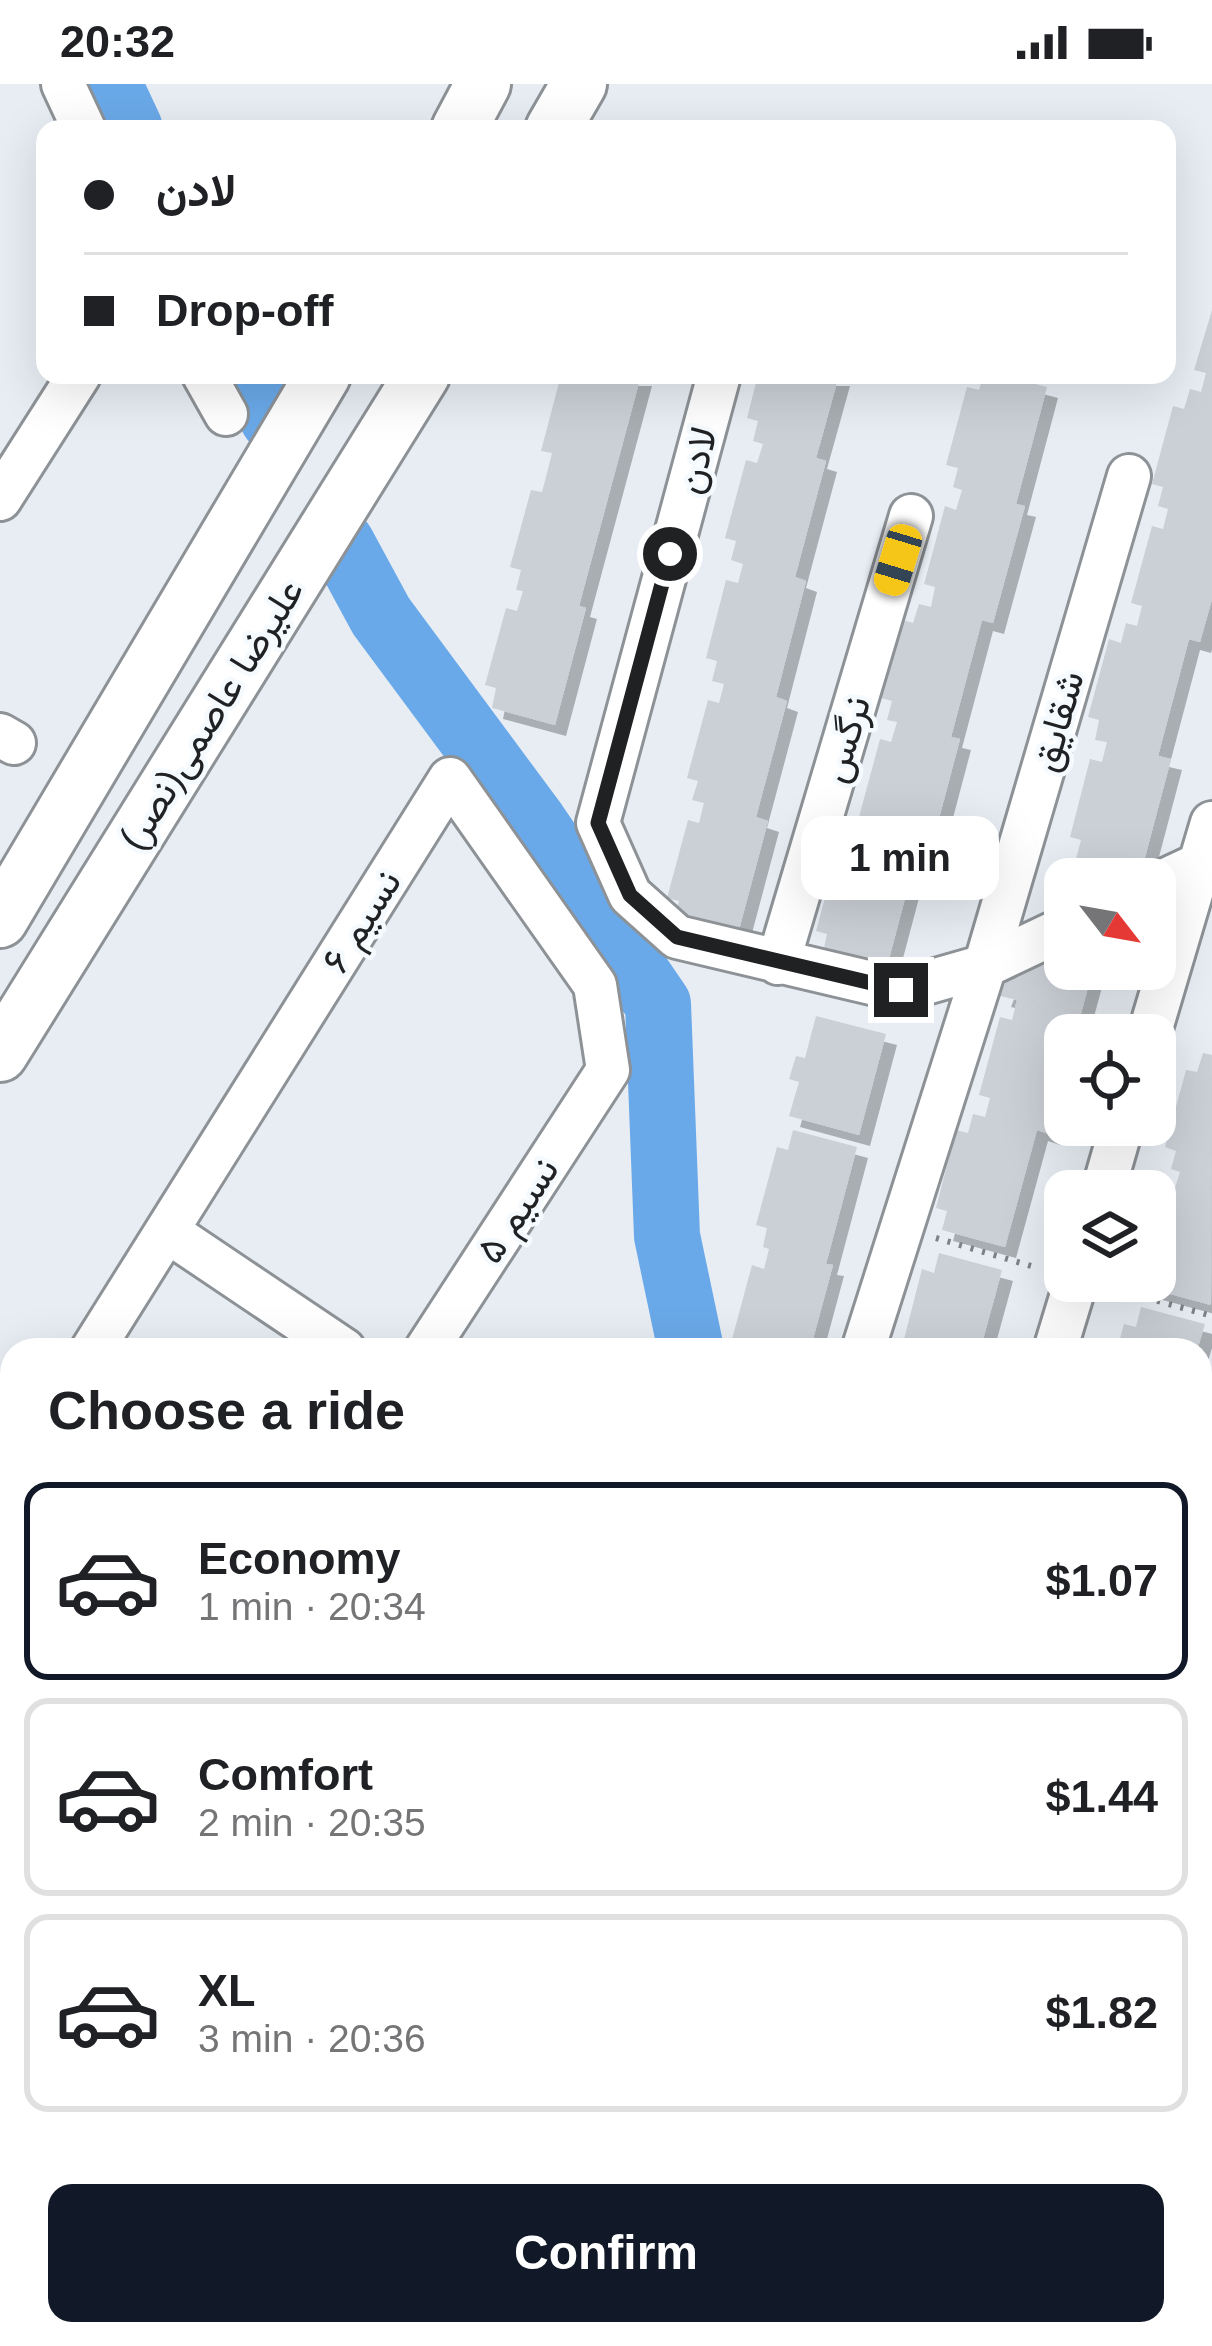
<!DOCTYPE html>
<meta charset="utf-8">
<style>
body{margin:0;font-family:Arial,Vazirmatn,sans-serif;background:#f2f2f2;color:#202124;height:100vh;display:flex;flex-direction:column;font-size:45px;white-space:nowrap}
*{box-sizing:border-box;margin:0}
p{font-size:39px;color:#757577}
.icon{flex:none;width:66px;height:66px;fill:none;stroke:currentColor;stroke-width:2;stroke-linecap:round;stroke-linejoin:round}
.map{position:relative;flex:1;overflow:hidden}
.panel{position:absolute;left:0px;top:1254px;width:1212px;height:1008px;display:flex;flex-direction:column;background:#fff;border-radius:36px 36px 0 0;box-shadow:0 12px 48px #0002}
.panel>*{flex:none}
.banner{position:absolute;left:36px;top:36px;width:1140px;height:264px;border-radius:24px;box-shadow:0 12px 48px #0002;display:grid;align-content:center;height:264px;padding:0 48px;background:#fff}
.needle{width:78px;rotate:121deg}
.controls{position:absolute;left:1044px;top:774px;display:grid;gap:24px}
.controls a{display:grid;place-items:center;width:132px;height:132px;border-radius:24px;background:#fff;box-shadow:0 12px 48px #0002;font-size:60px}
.end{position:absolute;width:54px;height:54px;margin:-27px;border:15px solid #1f2123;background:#fff;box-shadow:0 0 0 6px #fff}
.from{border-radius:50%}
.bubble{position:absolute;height:84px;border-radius:24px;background:#fff;box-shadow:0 12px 48px #0002;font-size:39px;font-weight:700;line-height:84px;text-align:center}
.car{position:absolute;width:36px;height:72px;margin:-36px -18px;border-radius:15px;box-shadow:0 0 9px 3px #0007;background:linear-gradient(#f5c518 24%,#345 0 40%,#f5c518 0 76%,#345 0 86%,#f5c518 0)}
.banner b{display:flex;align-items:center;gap:42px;height:114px;font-size:45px}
.banner b+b{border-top:3px solid #e0e0e0}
.banner i{width:30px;height:30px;background:#202124}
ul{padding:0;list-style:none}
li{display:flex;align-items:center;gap:36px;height:198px;margin:0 24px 18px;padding:0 24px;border:6px solid #e0e0e0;border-radius:24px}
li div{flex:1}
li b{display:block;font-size:45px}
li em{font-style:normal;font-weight:700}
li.active{border-color:#111827}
li>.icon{width:108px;height:108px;stroke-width:1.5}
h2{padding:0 48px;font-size:54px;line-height:144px}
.cta{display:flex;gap:24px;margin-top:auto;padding:24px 48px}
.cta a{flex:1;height:138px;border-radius:24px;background:#111827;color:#fff;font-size:48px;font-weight:700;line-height:138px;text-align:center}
.status{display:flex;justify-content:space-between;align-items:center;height:84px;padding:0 60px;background:#fff;direction:ltr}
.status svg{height:33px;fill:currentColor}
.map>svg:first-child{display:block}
</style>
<div class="status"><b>20:32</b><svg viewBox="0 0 49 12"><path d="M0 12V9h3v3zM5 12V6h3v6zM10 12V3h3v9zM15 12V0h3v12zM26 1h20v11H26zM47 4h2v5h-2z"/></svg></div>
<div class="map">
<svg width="1212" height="2262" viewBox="0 0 1212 2262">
<defs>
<filter id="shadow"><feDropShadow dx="11" dy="11" stdDeviation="0" flood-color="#0004"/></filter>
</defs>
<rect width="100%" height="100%" fill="#e7edf3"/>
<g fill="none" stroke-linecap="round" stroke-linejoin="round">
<path stroke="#6aa9e9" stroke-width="66" d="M 109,0 L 130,45
M 249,291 L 273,335
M 342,460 L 381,532 L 535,740 L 658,920 L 667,1152 L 691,1266
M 1200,1830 L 1212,1841"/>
</g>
<path fill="#cbd0d6" filter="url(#shadow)" d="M 1212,226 L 1212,515 L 1200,558 L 1189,555 L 1158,672 L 1171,675 L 1140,792 L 1076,775 L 1081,756 L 1070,753 L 1090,675 L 1102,678 L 1107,658 L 1095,656 L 1099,636 L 1088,633 L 1109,555 L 1121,559 L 1126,539 L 1137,542 L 1142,522 L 1131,519 L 1152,442 L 1163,445 L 1168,425 L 1158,422 L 1163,403 L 1152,400 L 1173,322 L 1184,325 L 1190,305 L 1201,308 L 1206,289 L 1194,286 Z
M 561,291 L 641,291 L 579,522 L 586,524 L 555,641 L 492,624 L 496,604 L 485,601 L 506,524 L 517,527 L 523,507 L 516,506 L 521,486 L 510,483 L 531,406 L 542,408 L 547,389 L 552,369 L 541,367 Z
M 758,291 L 839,291 L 816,374 L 826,377 L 795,493 L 806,497 L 776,613 L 787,617 L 756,733 L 768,737 L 737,853 L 673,836 L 679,817 L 667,814 L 688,736 L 699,739 L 704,719 L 692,716 L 698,697 L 687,694 L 708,616 L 719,619 L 724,600 L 712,597 L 717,577 L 706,574 L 726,496 L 738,499 L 743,480 L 731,476 L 736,457 L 725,454 L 746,376 L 757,379 L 763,360 L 753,357 L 758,337 L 747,334 Z
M 983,291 L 1001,291 L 1047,303 L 1016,420 L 1025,422 L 993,539 L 982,536 L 951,653 L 960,655 L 929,772 L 917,769 L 886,886 L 823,869 L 827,850 L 816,847 L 837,769 L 849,772 L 854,752 L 865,755 L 870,736 L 859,733 L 880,655 L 891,658 L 897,638 L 887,636 L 892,617 L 881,614 L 902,536 L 913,539 L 919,520 L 931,523 L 935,503 L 924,500 L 945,422 L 956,426 L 962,406 L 953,403 L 958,384 L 946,381 L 967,303 L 979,306 Z
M 1054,865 L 1065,868 L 1065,885 L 1093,885 L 1075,951 L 1065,951 L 1065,990 L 1049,1050 L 1037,1046 L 1005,1163 L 942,1146 L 947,1127 L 936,1124 L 956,1046 L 968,1049 L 973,1030 L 985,1033 L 990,1014 L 979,1011 L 1000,933 L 1012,936 L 1017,916 L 1000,912 L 1007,894 Z
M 816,932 L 886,950 L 859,1051 L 789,1032 L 799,998 L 789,995 L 796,972 L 805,974 Z
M 1203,969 L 1212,971 L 1211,1221 L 1148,1204 L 1150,1197 L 1155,1197 L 1155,1132 L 1162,1104 L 1174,1107 L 1180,1088 L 1171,1085 L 1176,1067 L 1165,1063 L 1186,986 L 1197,988 Z
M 793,1046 L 857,1063 L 826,1180 L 833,1181 L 810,1266 L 742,1266 L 743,1262 L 731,1259 L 752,1181 L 764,1185 L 769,1165 L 763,1163 L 767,1144 L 756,1141 L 777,1063 L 788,1066 Z
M 939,1169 L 1002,1186 L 980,1266 L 902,1263 L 922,1185 L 934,1189 Z
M 1141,1223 L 1205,1240 L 1197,1266 L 1117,1266 L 1124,1240 L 1136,1243 Z
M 1212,1598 L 1212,1704 L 1200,1701 L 1200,1637 Z"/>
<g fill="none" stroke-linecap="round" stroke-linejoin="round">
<g stroke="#8d9297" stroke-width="48">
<path id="minor" d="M 63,0 L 84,45
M 204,291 L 226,330
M 719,291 L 598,739 L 630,811 L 677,853 L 901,906 L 985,882 L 1065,844
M 0,415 L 79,291
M 0,651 L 14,659
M 1155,801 L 1200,780
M 778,879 L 911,432
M 1149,951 L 1212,739
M 1103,1107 L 1122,1041
M 167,1147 L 344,1266
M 92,1266 L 450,695 L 595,901 L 608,986 L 426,1266
M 863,1266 L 985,882 L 1129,392
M 1055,1266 L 1076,1197
M 0,1412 L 12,1393
M 1200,1435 L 1212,1394
M 1200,1724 L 1212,1740
M 0,1744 L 12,1757
M 0,1871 L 12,1861
M 1200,1951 L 1212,1941
M 442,2250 L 453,2262
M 0,2253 L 12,2241
M 855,2262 L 869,2250"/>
</g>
<g stroke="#8d9297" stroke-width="60">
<path id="tertiary" d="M 459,45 L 483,0
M 553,45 L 579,0
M 0,836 L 323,291
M 0,970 L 422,291"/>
</g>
<path stroke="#7e8286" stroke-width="6" stroke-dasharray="3 9" stroke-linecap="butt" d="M 936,1154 L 1038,1184
M 1111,1204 L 1212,1232"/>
<use href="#minor" stroke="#fff" stroke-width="42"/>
<use href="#tertiary" stroke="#fff" stroke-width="54"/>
</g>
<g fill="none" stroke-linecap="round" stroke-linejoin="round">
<path stroke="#1f2123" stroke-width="15" d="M 670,470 L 598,739 L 630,811 L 677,853 L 901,906"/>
</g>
<g text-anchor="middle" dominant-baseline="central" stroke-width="9" stroke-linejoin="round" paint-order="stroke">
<g font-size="39" fill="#1f2123" stroke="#f5faff">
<text transform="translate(696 376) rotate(-75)">لادن</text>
<text transform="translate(211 630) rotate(-58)">علیرضا عاصمی(نصر)</text>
<text transform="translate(1057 637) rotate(-74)">شقایق</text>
<text transform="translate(845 655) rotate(-73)">نرگس</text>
<text transform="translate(361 837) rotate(-58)">نسیم ۶</text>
<text transform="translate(517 1126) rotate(-57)">نسیم ۵</text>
</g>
</g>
</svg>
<div class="controls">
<a><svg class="needle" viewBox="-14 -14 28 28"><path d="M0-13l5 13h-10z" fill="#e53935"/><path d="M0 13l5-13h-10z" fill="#757577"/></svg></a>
<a><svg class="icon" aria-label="locate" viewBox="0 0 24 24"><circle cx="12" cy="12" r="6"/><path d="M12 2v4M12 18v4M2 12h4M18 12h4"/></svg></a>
<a><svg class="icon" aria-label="layers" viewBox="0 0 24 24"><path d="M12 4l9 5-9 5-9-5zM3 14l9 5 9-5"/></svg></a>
</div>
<i class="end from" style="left:670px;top:470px"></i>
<i class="end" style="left:901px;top:906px"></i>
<div class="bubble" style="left:801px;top:732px;width:198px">1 min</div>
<i class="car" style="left:898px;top:476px;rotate:197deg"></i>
<div class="banner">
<b><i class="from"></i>لادن</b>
<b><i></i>Drop-off</b>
</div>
<section class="panel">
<h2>Choose a ride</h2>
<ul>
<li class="active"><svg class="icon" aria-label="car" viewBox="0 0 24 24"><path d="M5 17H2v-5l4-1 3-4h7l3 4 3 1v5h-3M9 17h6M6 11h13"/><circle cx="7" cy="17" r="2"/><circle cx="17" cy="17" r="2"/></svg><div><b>Economy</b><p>1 min · 20:34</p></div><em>$1.07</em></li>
<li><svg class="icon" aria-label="car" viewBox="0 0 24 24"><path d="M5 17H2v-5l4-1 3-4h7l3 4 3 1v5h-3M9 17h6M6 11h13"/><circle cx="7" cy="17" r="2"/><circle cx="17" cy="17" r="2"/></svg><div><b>Comfort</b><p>2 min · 20:35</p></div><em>$1.44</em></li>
<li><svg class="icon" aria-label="car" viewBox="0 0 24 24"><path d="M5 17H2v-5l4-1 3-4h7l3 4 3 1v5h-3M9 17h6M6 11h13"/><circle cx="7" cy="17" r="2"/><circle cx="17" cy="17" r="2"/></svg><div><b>XL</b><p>3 min · 20:36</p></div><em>$1.82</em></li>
</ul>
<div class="cta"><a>Confirm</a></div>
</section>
</div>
